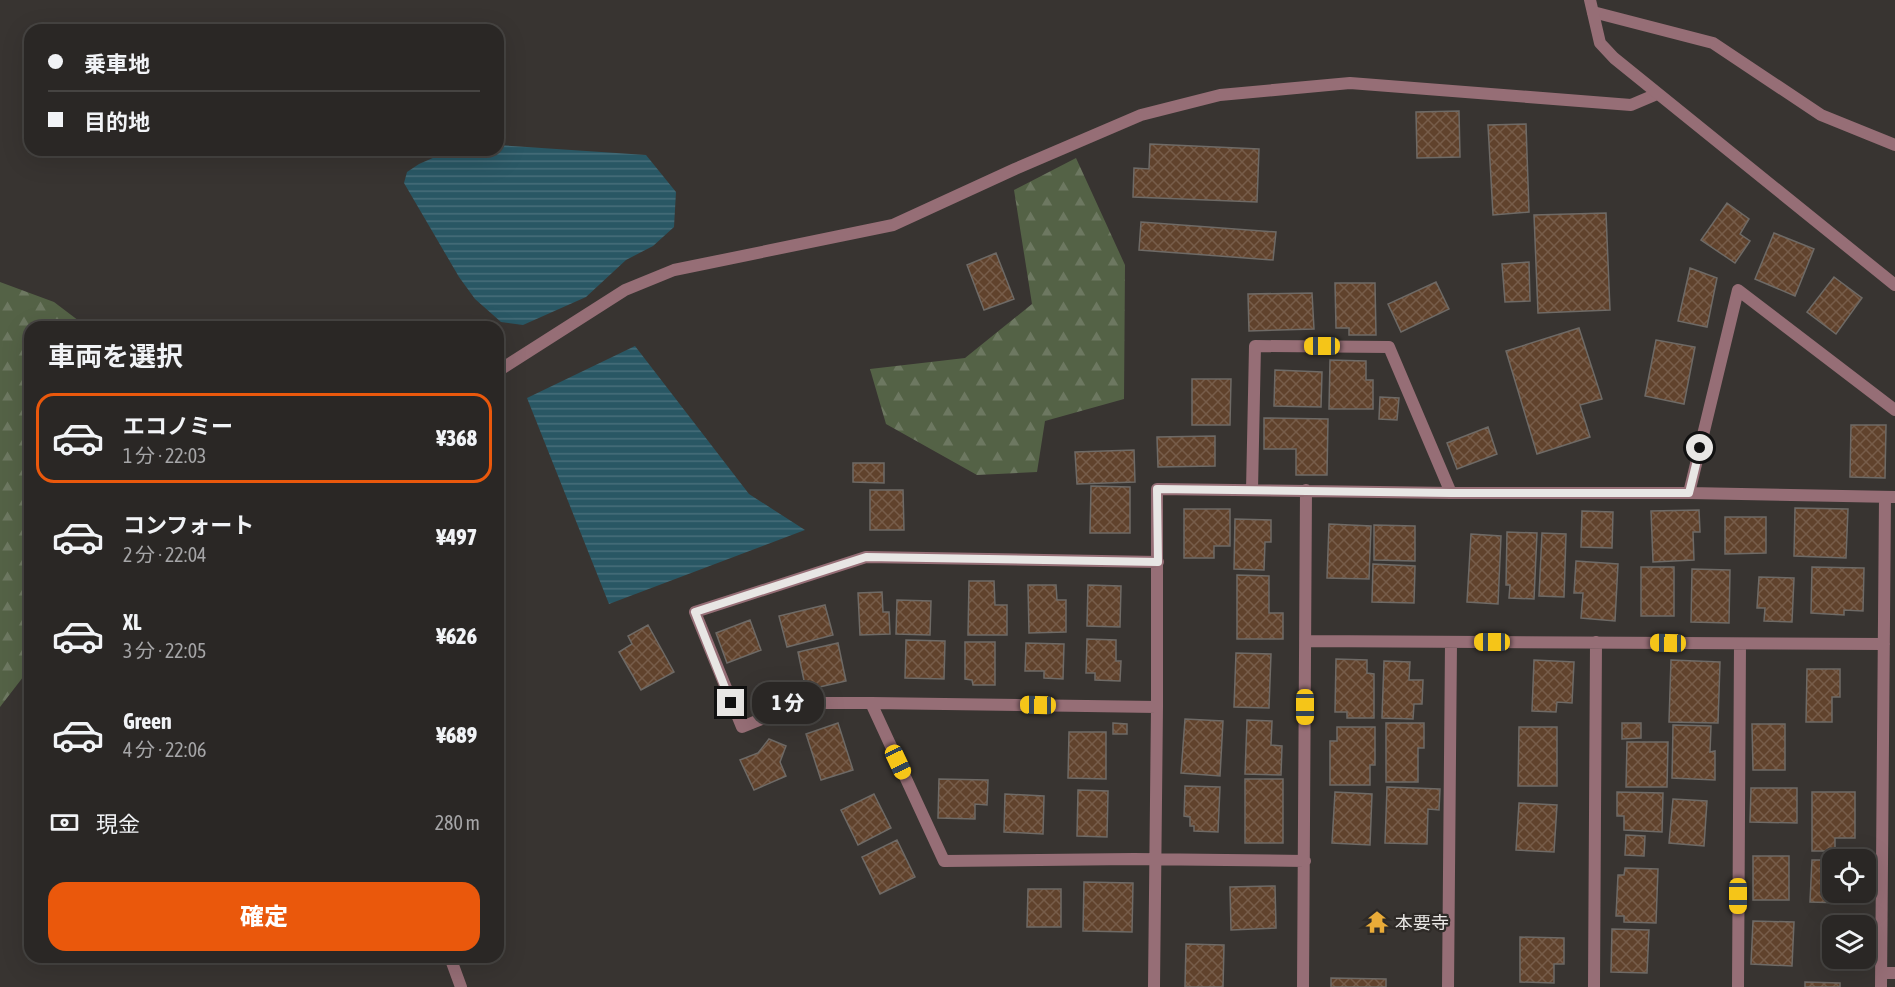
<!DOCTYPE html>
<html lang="ja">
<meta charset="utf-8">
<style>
body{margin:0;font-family:"Asap Condensed","Noto Sans JP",sans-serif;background:#363332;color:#f1f3f6;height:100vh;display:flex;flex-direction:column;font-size:22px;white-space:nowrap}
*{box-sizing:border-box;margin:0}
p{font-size:20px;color:#a5a5a7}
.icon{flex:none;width:33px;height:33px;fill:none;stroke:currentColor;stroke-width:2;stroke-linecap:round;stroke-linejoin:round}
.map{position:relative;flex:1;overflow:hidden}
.side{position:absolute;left:24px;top:321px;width:480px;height:642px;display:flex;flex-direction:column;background:#2a2725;border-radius:18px;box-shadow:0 6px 24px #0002,0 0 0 2px #464442}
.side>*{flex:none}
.hud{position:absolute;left:24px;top:24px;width:480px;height:132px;border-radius:18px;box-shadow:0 6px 24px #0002,0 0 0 2px #464442;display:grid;align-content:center;height:132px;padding:0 24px;background:#2a2725}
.fabs{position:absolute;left:1822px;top:849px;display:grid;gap:12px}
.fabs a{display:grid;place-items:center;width:54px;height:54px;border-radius:12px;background:#2a2725;box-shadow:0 6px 24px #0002,0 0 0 2px #464442;font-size:30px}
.end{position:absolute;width:27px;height:27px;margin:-14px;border:8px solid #e8e6e4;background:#111;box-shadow:0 0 0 3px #111}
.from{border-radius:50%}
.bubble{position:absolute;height:42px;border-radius:18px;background:#2a2725;box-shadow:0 6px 24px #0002,0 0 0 2px #464442;font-size:20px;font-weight:800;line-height:42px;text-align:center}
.car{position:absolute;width:18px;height:36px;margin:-18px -9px;border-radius:8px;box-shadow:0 0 4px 2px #0007;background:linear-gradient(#f5c518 24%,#345 0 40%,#f5c518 0 76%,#345 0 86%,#f5c518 0)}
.hud b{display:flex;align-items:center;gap:21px;height:57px;font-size:22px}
.hud b+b{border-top:2px solid #464442}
.hud i{width:15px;height:15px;background:#f1f3f6}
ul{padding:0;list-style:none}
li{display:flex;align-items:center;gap:18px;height:90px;margin:0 12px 9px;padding:0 12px;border:3px solid transparent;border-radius:18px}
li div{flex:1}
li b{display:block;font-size:22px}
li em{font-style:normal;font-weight:800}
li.active{border-color:#ea580c}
li>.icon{width:54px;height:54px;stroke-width:1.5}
h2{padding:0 24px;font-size:27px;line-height:72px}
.pay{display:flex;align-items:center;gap:15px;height:66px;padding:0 24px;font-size:22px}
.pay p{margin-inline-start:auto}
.button{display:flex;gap:12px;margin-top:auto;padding:12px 24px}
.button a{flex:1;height:69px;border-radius:18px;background:#ea580c;color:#fff;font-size:24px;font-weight:800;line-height:69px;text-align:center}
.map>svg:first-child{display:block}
</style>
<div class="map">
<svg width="1895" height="987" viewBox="0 0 1895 987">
<defs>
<pattern id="forest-firs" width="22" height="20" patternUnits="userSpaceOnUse" patternTransform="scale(1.5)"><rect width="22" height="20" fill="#546246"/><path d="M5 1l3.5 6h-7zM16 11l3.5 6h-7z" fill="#6d7861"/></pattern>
<pattern id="water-rules" width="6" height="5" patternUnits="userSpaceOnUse" patternTransform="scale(1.5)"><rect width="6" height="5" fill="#295764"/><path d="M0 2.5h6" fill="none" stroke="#486f7a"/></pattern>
<pattern id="building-cross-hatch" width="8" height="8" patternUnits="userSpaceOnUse" patternTransform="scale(1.5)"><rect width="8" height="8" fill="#60422c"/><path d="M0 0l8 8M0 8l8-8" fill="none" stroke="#775d4a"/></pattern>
</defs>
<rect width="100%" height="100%" fill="#383431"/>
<path fill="url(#forest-firs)" d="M 1076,158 L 1125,265 L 1124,399 L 1045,421 L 1037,472 L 977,475 L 886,424 L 870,369 L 965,358 L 1032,304 L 1014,190 Z
M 0,282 L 54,302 L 87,327 L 30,327 L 30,668 L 0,707 Z"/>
<path fill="url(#water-rules)" d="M 498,145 L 646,155 L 676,192 L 674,227 L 653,246 L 626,260 L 586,297 L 523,325 L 501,322 L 475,299 L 459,277 L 404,183 L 407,172 L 419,164 L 451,150 L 498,150 Z
M 635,346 L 749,494 L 805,530 L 609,604 L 527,398 Z"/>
<path fill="url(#building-cross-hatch)" stroke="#6e6a66" stroke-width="1.5" d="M 1459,111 L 1460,157 L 1417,158 L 1416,112 Z
M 1526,124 L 1529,212 L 1493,215 L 1488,125 Z
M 1150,144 L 1259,149 L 1257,202 L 1133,197 L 1134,168 L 1149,169 Z
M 1727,203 L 1749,219 L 1740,234 L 1750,241 L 1735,263 L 1701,240 Z
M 1606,213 L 1610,310 L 1538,313 L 1534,215 Z
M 1141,222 L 1276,232 L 1273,260 L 1139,250 Z
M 1774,233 L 1814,249 L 1795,296 L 1755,279 Z
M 996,253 L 1014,299 L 984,310 L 967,265 Z
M 1529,262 L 1530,301 L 1505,302 L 1502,264 Z
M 1690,268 L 1717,278 L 1707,327 L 1678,321 Z
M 1834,277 L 1862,298 L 1836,334 L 1807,312 Z
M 1436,282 L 1449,309 L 1401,332 L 1388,304 Z
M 1335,283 L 1375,283 L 1376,335 L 1349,335 L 1349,328 L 1336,328 Z
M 1312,293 L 1314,329 L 1249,331 L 1248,294 Z
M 1579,328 L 1602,399 L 1580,405 L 1590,437 L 1537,454 L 1506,351 Z
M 1656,340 L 1695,347 L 1684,404 L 1645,396 Z
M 1330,360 L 1366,361 L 1366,380 L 1373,380 L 1373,409 L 1329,409 Z
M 1275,370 L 1322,372 L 1321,407 L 1274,406 Z
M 1192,379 L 1231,379 L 1230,425 L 1192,425 Z
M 1380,397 L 1399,398 L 1397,420 L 1379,419 Z
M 1264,418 L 1328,419 L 1327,475 L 1296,475 L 1296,449 L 1264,449 Z
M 1851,425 L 1886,425 L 1885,478 L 1850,477 Z
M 1488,427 L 1497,454 L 1457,469 L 1447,443 Z
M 1215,436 L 1215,466 L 1158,467 L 1157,437 Z
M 1134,450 L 1135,482 L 1077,484 L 1075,452 Z
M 853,463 L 884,463 L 884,483 L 853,482 Z
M 1091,486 L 1130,487 L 1130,533 L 1090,533 Z
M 870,490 L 903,490 L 904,530 L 870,530 Z
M 1795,508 L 1848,509 L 1846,558 L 1794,556 Z
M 1184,509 L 1230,509 L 1230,546 L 1214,546 L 1214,558 L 1184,558 Z
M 1699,510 L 1700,532 L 1693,532 L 1694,560 L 1653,562 L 1651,511 Z
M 1582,511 L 1613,512 L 1612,548 L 1581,547 Z
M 1725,517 L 1766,517 L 1766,553 L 1725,554 Z
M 1235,519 L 1271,520 L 1271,542 L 1265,542 L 1264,570 L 1234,569 Z
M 1329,524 L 1371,526 L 1369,579 L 1327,578 Z
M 1374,525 L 1415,526 L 1415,561 L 1374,560 Z
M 1507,532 L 1537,533 L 1534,599 L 1509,598 L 1510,585 L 1506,585 Z
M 1542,533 L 1566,534 L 1564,597 L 1539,596 Z
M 1471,534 L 1501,536 L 1498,604 L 1467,602 Z
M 1576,561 L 1618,564 L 1615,621 L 1581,618 L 1583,593 L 1574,593 Z
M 1373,564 L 1415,566 L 1414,603 L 1372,602 Z
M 1641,567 L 1674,567 L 1674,616 L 1641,616 Z
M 1812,567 L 1864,568 L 1863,611 L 1844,610 L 1844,615 L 1811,613 Z
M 1692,569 L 1730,570 L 1729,623 L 1691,622 Z
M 1237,575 L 1269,576 L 1269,613 L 1283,613 L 1283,639 L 1237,639 Z
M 1759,577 L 1794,578 L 1792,622 L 1764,621 L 1765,608 L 1757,608 Z
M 969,581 L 994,581 L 995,605 L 1007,605 L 1007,635 L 968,635 Z
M 1028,585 L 1056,585 L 1057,600 L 1066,600 L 1066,632 L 1029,633 Z
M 1088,585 L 1121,586 L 1120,627 L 1087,626 Z
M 882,592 L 883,612 L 889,612 L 890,634 L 860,635 L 858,593 Z
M 897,600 L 931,601 L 930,635 L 896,634 Z
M 825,605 L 833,635 L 787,647 L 779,616 Z
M 750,620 L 761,650 L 727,663 L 716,633 Z
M 648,625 L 674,672 L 641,690 L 619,652 L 632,644 L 628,636 Z
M 1087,639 L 1116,640 L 1116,661 L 1121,661 L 1120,681 L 1095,680 L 1095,673 L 1086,673 Z
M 906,640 L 945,641 L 944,679 L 905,678 Z
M 965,642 L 995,642 L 995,685 L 973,685 L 972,680 L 965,679 Z
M 838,643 L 846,681 L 806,690 L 798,652 Z
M 1026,643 L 1064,644 L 1063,679 L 1044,678 L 1044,671 L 1025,671 Z
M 1236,653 L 1271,654 L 1269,708 L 1234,707 Z
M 1336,659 L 1367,660 L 1367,673 L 1374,674 L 1374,718 L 1347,718 L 1347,712 L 1335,712 Z
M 1534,660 L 1574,662 L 1572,703 L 1557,702 L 1556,712 L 1532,711 Z
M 1671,660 L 1720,662 L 1718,723 L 1669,722 Z
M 1384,661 L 1410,662 L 1409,680 L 1423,680 L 1422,704 L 1414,704 L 1413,719 L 1382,718 Z
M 1807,669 L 1840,669 L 1840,697 L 1832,697 L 1832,722 L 1806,722 Z
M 1185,719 L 1223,721 L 1220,776 L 1181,773 Z
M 1247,720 L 1272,721 L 1271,745 L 1282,746 L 1281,775 L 1245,774 Z
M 838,723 L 853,770 L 821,780 L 806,734 Z
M 1113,723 L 1127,724 L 1127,734 L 1113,734 Z
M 1386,723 L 1424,723 L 1424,748 L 1418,748 L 1418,782 L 1386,782 Z
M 1622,723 L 1641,723 L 1641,738 L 1622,739 Z
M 1752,724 L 1785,724 L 1785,770 L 1753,770 Z
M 1673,725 L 1711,726 L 1710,752 L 1715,751 L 1715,780 L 1672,778 Z
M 1337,727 L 1375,727 L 1375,765 L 1370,765 L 1370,785 L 1330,785 L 1330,741 L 1337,741 Z
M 1519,727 L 1557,727 L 1557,786 L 1518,786 Z
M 1069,732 L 1106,732 L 1106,779 L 1068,778 Z
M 769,739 L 786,746 L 780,762 L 786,776 L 754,790 L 740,760 L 758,753 Z
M 1627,742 L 1668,742 L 1667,787 L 1626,787 Z
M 939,779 L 988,780 L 987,805 L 975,804 L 975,819 L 938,818 Z
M 1245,779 L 1283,779 L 1283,843 L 1245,843 Z
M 1185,786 L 1220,787 L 1218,832 L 1194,831 L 1194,826 L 1190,826 L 1190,817 L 1184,816 Z
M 1387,787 L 1440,789 L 1439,810 L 1428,809 L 1427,844 L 1385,843 Z
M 1751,788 L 1797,788 L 1797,823 L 1750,822 Z
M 1078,790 L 1108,791 L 1107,837 L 1077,836 Z
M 1335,792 L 1372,794 L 1370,845 L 1332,843 Z
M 1617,792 L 1663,793 L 1662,832 L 1624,830 L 1624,816 L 1617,816 Z
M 1812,792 L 1855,792 L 1855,838 L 1835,838 L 1835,851 L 1812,851 Z
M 874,794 L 891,828 L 858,845 L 841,810 Z
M 1005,794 L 1044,796 L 1043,834 L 1004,832 Z
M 1673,799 L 1707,801 L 1704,846 L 1669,843 Z
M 1519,803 L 1557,805 L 1554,852 L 1516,850 Z
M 1626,835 L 1645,836 L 1644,856 L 1625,855 Z
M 897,840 L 915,877 L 880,894 L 862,857 Z
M 1753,856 L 1789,856 L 1789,900 L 1753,900 Z
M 1845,856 L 1867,856 L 1867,881 L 1866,860 L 1845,860 Z
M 1812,860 L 1833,860 L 1833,892 L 1844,892 L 1843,903 L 1810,902 Z
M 1625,868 L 1658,869 L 1656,923 L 1624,922 L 1624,916 L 1616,916 L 1618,875 L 1624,875 Z
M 1084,882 L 1133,883 L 1132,932 L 1083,931 Z
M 1275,886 L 1276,928 L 1231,930 L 1230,887 Z
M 1028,889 L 1061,889 L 1061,927 L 1027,927 Z
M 1753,921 L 1794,922 L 1792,966 L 1751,964 Z
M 1612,929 L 1649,930 L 1647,973 L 1611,972 Z
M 1520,937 L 1564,938 L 1564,964 L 1554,964 L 1554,983 L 1520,982 Z
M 1186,944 L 1224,945 L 1223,987 L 1185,987 Z
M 1833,958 L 1863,958 L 1862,969 L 1833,968 Z
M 1331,978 L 1386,979 L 1386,987 L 1331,987 Z
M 1805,982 L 1840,983 L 1840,987 L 1805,987 Z"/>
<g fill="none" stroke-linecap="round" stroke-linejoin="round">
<path stroke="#966e76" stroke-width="12" d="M 1593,12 L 1713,43 L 1821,115 L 1895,145
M 498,371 L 625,290 L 674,270 L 893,225 L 1015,169 L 1141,115 L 1220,95 L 1350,83 L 1631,105 L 1657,94
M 1252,490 L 1255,346 L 1389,347 L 1451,493
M 1689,493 L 1738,290 L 1895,410
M 1158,562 L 866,557 L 695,612 L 742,727 L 800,703 L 871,703 L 944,861 L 1134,859 L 1305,861
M 1305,641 L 1884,644
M 871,703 L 1157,707
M 450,957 L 461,987
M 1882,973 L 1895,973
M 1154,987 L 1157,707 L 1157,489 L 1451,493 L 1689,493 L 1895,497
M 1303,987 L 1306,490
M 1448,987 L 1451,642
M 1594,987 L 1596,642
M 1738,987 L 1740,644
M 1881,987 L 1885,497"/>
<path stroke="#966e76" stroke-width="12" d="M 1590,0 L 1600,43 L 1614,58 L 1895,285"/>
</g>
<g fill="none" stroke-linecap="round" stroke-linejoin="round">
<path stroke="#e8e6e4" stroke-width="8" d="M 731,703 L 695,612 L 866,557 L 1158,562 L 1157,489 L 1451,493 L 1689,493 L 1700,448"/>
</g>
<defs>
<g id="temple-bare" transform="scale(1.8)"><path d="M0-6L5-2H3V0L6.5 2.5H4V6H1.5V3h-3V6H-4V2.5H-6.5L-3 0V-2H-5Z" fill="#e9ab38" stroke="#2e2a27" stroke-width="2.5" paint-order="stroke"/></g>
</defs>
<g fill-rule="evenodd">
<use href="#temple-bare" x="1377" y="922"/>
</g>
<g text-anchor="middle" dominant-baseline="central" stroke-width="4.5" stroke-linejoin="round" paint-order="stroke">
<g font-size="18" fill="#e8e6e4" stroke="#2e2a27" text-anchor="start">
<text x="1395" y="922">本要寺</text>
</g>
</g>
</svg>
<div class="fabs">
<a><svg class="icon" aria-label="locate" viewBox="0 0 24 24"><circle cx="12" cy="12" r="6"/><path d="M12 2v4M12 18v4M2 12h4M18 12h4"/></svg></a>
<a><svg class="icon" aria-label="layers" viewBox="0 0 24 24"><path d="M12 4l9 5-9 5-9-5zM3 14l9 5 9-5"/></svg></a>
</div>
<i class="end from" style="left:1700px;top:448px"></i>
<i class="end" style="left:731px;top:703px"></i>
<div class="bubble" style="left:752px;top:682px;width:72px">1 分</div>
<i class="car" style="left:1322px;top:346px;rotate:270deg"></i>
<i class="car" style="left:1492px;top:642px;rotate:270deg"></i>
<i class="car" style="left:1668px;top:643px;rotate:271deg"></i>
<i class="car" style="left:1038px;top:705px;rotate:271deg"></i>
<i class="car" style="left:1305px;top:707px;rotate:180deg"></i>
<i class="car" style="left:898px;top:762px;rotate:155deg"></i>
<i class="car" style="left:1738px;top:896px;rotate:180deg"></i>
<div class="hud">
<b><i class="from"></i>乗車地</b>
<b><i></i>目的地</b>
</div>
<section class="side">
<h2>車両を選択</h2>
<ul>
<li class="active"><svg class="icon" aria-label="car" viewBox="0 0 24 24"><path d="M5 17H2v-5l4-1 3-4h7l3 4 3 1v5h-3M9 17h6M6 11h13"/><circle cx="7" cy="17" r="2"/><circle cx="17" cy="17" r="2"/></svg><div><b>エコノミー</b><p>1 分 · 22:03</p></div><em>¥368</em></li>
<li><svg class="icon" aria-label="car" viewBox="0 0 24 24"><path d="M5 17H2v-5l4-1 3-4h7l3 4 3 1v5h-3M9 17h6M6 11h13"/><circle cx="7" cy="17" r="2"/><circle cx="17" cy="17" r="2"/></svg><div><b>コンフォート</b><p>2 分 · 22:04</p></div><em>¥497</em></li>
<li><svg class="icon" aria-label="car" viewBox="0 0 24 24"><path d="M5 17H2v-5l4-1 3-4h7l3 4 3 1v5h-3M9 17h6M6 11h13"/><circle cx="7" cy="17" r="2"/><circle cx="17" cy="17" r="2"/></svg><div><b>XL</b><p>3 分 · 22:05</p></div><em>¥626</em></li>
<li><svg class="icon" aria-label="car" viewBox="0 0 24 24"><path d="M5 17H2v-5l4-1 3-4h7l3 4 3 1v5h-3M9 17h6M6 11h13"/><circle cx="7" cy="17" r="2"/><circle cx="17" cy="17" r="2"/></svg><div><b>Green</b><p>4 分 · 22:06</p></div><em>¥689</em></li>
</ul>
<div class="pay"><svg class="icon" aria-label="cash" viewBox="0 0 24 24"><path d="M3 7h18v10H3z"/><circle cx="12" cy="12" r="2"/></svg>現金<p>280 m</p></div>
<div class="button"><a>確定</a></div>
</section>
</div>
